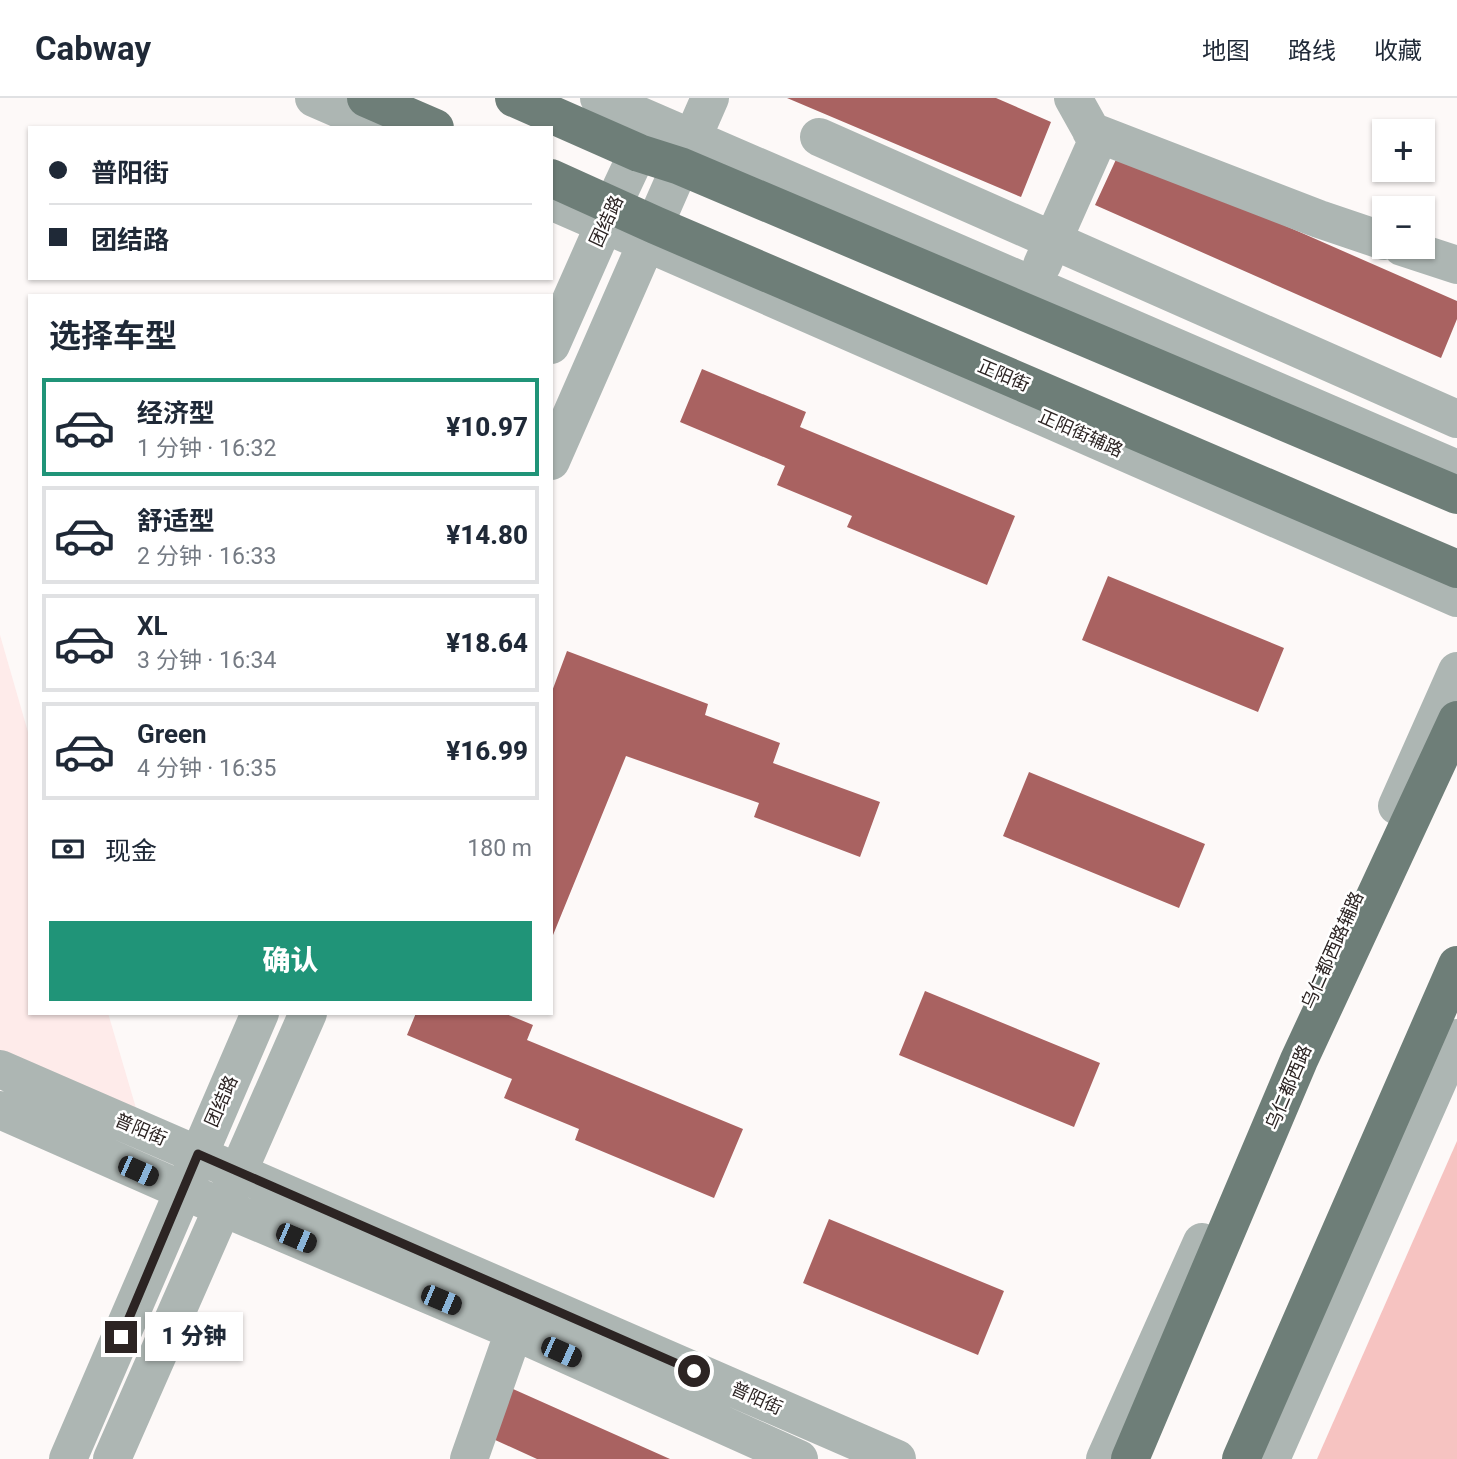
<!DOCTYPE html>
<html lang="zh">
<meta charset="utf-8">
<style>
body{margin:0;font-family:Roboto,"Noto Sans SC",sans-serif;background:#f6f6f7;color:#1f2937;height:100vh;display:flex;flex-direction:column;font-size:26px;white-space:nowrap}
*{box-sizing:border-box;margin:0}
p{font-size:23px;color:#747a83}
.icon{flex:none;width:38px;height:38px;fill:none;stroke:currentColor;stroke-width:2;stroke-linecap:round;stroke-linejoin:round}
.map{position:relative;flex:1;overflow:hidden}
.panel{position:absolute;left:28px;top:196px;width:525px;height:721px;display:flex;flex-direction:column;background:#fff;border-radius:0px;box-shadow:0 2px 5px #0004}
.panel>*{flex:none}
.banner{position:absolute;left:28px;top:28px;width:525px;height:154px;border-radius:0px;box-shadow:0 2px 5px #0004;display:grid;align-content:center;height:154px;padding:0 21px;background:#fff}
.tools{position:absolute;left:1372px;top:21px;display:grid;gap:14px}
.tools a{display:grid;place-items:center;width:63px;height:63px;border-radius:0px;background:#fff;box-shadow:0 2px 5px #0004;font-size:35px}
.end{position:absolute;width:32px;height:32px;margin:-16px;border:9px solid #2c2423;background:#fff;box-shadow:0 0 0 4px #fff}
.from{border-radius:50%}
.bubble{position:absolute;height:49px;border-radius:0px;background:#fff;box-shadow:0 2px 5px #0004;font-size:23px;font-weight:800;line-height:49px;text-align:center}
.car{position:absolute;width:21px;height:42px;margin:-21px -10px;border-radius:9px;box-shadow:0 0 5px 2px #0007;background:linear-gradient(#222 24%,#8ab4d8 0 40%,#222 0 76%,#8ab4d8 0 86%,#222 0)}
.banner b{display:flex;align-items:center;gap:24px;height:66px;font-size:26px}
.banner b+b{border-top:2px solid #e0e1e3}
.banner i{width:18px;height:18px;background:#1f2937}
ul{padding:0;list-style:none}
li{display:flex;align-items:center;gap:21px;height:98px;margin:0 14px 10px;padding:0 7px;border:4px solid #e0e1e3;border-radius:0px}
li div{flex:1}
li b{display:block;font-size:26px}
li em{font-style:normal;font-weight:800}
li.active{border-color:#209478}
li>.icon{width:63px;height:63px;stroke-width:1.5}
h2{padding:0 21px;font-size:32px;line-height:84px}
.pay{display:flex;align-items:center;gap:18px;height:77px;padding:0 21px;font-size:26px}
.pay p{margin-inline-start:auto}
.primary-button{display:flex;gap:14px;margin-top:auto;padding:14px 21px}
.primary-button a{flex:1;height:80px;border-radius:0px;background:#209478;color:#fff;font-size:28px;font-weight:800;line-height:80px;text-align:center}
header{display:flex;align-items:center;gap:42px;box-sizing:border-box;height:98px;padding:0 35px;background:#fff;border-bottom:2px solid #e0e1e3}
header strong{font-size:33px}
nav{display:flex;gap:38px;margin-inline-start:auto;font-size:24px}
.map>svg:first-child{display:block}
</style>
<header>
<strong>Cabway</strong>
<nav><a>地图</a><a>路线</a><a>收藏</a></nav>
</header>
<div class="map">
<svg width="1457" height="1361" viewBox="0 0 1457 1361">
<rect width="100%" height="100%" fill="#fdf9f8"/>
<path fill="#feebea" d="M 0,537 L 30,641 L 30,915 L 108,915 L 136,1010 L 0,952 Z"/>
<path fill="#f6c3c1" d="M 1457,1043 L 1457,1361 L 1317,1361 Z"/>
<path fill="#a96261" d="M 787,0 L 996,0 L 1051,24 L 1021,99 Z
M 1119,55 L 1457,203 L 1457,221 L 1441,260 L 1095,107 Z
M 702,271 L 806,314 L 800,329 L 1015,418 L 987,487 L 847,429 L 852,418 L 777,387 L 785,368 L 680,324 Z
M 1108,478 L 1284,550 L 1258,614 L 1082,542 Z
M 567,553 L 708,606 L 705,617 L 780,645 L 773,665 L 880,704 L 860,759 L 754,719 L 759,705 L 626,658 L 551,842 L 551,596 Z
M 1029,674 L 1205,746 L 1179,810 L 1003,738 Z
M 925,893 L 1100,965 L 1074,1029 L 899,957 Z
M 416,915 L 504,915 L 533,927 L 527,942 L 743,1031 L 714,1100 L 575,1042 L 579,1031 L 504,1000 L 512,981 L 407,937 Z
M 829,1121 L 1004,1193 L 978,1257 L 803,1185 Z
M 504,1287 L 670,1361 L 537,1361 L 482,1336 Z"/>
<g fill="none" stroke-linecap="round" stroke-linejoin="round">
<path stroke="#adb6b3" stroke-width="38" d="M 314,0 L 383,30
M 599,0 L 1457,371
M 1091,33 L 1319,121 L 1384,143
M 819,39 L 1457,321
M 551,103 L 1457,500
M 1402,149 L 1457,167
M 1042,167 L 1097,43 L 1073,0
M 551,247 L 613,107 L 652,24
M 551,363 L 710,0
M 1397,708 L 1457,573
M 0,971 L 897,1361
M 0,1012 L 184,1093 L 514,1233 L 799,1361
M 68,1361 L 260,915
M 112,1361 L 308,915
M 469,1361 L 514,1233
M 1105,1361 L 1202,1144
M 1271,1361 L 1457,940"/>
<path stroke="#6e7e78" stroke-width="38" d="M 366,0 L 435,30
M 514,0 L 639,55 L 680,68 L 1457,397
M 551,80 L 655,127 L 1457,471
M 1130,1361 L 1299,962 L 1457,622
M 1241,1361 L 1457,867"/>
</g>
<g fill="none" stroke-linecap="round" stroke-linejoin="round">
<path stroke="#2c2423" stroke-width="9" d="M 121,1239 L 198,1056 L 694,1273"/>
</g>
<g text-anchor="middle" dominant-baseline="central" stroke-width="5" stroke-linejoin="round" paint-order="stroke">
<g font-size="18" fill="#2c2423" stroke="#fff">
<text transform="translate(606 123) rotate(-65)">团结路</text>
<text transform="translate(1004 277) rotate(23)">正阳街</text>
<text transform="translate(1081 335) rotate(24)">正阳街辅路</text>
<text transform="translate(1332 852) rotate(-66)">乌仁都西路辅路</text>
<text transform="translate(1288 989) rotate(-67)">乌仁都西路</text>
<text transform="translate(221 1003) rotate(-66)">团结路</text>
<text transform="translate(141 1031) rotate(23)">普阳街</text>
<text transform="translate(757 1300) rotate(24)">普阳街</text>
</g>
</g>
</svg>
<div class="tools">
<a>+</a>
<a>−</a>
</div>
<i class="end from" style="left:694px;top:1273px"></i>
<i class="end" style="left:121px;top:1239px"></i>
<div class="bubble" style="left:145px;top:1214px;width:98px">1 分钟</div>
<i class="car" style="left:138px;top:1073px;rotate:114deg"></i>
<i class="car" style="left:296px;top:1140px;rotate:113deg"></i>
<i class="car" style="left:441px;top:1202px;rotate:113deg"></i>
<i class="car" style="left:561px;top:1254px;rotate:114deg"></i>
<div class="banner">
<b><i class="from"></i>普阳街</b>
<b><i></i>团结路</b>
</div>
<section class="panel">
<h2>选择车型</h2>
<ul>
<li class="active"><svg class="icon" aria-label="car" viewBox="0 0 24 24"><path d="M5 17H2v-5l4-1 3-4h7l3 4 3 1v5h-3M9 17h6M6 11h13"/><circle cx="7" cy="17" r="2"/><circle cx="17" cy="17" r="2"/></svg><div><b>经济型</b><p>1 分钟 · 16:32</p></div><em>¥10.97</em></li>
<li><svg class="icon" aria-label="car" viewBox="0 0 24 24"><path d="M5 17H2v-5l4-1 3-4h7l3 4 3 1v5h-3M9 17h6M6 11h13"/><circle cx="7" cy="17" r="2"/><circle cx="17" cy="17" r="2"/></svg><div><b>舒适型</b><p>2 分钟 · 16:33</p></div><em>¥14.80</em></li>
<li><svg class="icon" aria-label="car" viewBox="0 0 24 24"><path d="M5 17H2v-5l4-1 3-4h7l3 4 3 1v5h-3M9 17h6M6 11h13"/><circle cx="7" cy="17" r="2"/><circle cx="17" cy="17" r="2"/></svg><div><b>XL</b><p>3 分钟 · 16:34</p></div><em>¥18.64</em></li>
<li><svg class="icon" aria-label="car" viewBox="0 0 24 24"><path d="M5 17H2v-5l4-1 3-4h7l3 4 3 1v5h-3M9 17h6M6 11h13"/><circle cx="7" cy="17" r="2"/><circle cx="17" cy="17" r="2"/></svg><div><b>Green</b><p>4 分钟 · 16:35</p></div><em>¥16.99</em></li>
</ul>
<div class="pay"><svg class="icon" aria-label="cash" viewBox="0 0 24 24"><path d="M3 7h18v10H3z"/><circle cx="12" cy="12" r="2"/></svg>现金<p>180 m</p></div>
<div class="primary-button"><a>确认</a></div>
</section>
</div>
